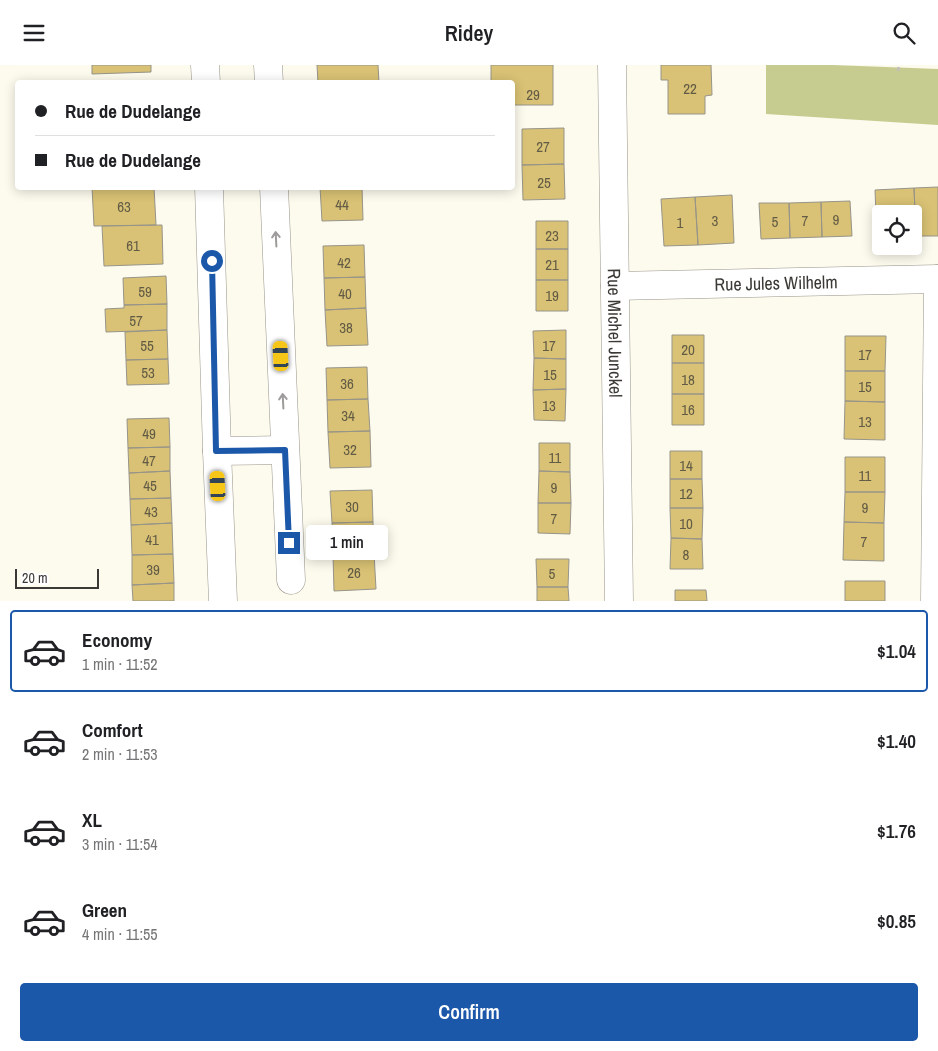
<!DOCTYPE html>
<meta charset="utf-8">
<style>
body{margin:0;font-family:"Archivo Narrow",sans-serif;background:#f6f6f6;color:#202124;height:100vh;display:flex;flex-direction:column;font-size:19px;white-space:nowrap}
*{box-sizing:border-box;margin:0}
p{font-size:16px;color:#757577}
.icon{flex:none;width:28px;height:28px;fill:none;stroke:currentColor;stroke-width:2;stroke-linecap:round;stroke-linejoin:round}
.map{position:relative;height:536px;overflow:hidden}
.side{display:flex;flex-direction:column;background:#fff;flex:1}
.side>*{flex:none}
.banner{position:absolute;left:15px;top:15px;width:500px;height:110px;border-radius:5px;box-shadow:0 2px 12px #0003;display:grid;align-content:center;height:110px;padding:0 20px;background:#fff}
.controls{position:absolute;left:872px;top:140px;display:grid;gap:10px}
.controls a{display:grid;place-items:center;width:50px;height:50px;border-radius:5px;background:#fff;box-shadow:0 2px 12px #0003;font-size:25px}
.scale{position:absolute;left:15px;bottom:12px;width:84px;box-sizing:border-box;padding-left:5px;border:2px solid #3b3935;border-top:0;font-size:14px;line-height:18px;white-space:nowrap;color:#3b3935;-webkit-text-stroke:4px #fff;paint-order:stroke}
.end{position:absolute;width:22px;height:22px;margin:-11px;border:6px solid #1c58a9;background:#fff;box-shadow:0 0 0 2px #fff}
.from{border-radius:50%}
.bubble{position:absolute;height:35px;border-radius:5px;background:#fff;box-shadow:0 2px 12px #0003;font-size:16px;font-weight:600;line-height:35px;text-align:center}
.car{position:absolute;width:15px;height:30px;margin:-15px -8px;border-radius:6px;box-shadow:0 0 4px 1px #0007;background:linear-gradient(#f5c518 24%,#345 0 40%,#f5c518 0 76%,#345 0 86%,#f5c518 0)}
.banner b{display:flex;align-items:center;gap:18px;height:48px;font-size:19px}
.banner b+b{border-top:1px solid #e0e0e0}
.banner i{width:12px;height:12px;background:#202124}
ul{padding:9px 0 0;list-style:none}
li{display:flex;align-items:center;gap:15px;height:82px;margin:0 10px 8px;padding:0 10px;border:2px solid transparent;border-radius:5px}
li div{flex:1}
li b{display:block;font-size:19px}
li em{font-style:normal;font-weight:600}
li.on{border-color:#1c58a9}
li>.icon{width:45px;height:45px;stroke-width:1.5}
.primary-button{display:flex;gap:10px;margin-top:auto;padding:10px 20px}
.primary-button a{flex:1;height:58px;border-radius:5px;background:#1c58a9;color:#fff;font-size:20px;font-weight:600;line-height:58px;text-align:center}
header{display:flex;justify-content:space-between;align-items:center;height:65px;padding:0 20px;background:#fff;font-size:22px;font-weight:600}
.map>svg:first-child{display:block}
</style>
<header><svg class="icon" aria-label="menu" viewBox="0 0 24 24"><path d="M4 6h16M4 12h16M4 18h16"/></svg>Ridey<svg class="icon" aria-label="search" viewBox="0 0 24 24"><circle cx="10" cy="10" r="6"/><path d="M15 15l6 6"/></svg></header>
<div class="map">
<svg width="938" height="536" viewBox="0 0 938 536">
<rect width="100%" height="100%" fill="#fdfaee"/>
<path fill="#c6cc8f" d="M 766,0 L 833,0 L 938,4 L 938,60 L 766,49 Z"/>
<path fill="#d9c275" stroke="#979489" d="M 92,0 L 151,0 L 151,7 L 92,9 Z
M 317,0 L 378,0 L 379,18 L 318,18 Z
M 491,0 L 553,0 L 553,40 L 512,40 L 512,18 L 491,18 Z
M 661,0 L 711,0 L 712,30 L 705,31 L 705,49 L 668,49 L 668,15 L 661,15 Z
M 564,63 L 564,99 L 522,100 L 522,64 Z
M 564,99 L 565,134 L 523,135 L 522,100 Z
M 92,122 L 154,122 L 156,160 L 94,161 Z
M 320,122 L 362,122 L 363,155 L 322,156 Z
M 938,122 L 938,171 L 916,171 L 914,123 Z
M 914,123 L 916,171 L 914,171 L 914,149 L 881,149 L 881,173 L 877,173 L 875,125 Z
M 732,130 L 734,178 L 698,180 L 695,132 Z
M 695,132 L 698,180 L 664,181 L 661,134 Z
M 850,136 L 852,171 L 822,172 L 821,137 Z
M 821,137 L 822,172 L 790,173 L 789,138 Z
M 759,138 L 789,138 L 790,173 L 761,174 Z
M 536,156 L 568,156 L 568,184 L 536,184 Z
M 162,160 L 163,199 L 104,201 L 102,161 Z
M 364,180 L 365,212 L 324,213 L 323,181 Z
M 536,184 L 568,184 L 568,215 L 536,215 Z
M 166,211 L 167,239 L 124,240 L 123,213 Z
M 365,212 L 366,243 L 325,245 L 324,213 Z
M 536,215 L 568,215 L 568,246 L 536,246 Z
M 167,239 L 167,265 L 106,267 L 105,244 L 124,243 L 124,240 Z
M 366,243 L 368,280 L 327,281 L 325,245 Z
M 167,265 L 168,294 L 126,295 L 125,267 Z
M 566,265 L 566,294 L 534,293 L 533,266 Z
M 672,270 L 704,270 L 704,298 L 672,298 Z
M 845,271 L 886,271 L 885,306 L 845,306 Z
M 534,293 L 566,294 L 566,324 L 533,325 Z
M 168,294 L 169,319 L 127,320 L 126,295 Z
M 672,298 L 704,298 L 704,329 L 672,329 Z
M 367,302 L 368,334 L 327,335 L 326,303 Z
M 845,306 L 885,306 L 885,337 L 845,336 Z
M 566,324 L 565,356 L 534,355 L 533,325 Z
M 672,329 L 704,329 L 704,360 L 672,360 Z
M 368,334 L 370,366 L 328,367 L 327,335 Z
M 845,336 L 885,337 L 885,375 L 844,374 Z
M 169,353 L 170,382 L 128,383 L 127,354 Z
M 370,366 L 371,402 L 330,403 L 328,367 Z
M 539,378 L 570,378 L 570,407 L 539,406 Z
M 170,382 L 170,406 L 129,408 L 128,383 Z
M 670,386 L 702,386 L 702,414 L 670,414 Z
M 845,392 L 885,392 L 885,427 L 845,427 Z
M 170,406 L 171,433 L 130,434 L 129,408 Z
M 539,406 L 570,407 L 571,438 L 538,438 Z
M 670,414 L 702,414 L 703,443 L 670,443 Z
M 372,425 L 373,457 L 332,458 L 330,426 Z
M 845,427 L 885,427 L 884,458 L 844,457 Z
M 171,433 L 172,458 L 131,460 L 130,434 Z
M 538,438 L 571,438 L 570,469 L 538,468 Z
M 670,443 L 703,443 L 702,474 L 671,473 Z
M 373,457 L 374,488 L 333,490 L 332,458 Z
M 844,457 L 884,458 L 884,496 L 843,495 Z
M 172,458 L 173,489 L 132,490 L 131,460 Z
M 671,473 L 702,474 L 703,504 L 670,504 Z
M 374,488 L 376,524 L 334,526 L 333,490 Z
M 173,489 L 174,518 L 132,520 L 132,490 Z
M 536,494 L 569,494 L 568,522 L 537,522 Z
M 845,516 L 885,516 L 885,536 L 845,536 Z
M 174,518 L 174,536 L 133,536 L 132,520 Z
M 537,522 L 568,522 L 569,536 L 537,536 Z
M 675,525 L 706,525 L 707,536 L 675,536 Z"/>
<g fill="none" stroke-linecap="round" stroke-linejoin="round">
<g stroke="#979489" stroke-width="29">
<g id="minor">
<path d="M 268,0 L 269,18"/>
<path id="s1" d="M 612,0 L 619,536"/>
<path d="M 274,122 L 291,515"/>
<path id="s2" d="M 615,221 L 938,214"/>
<path d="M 217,386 L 285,385"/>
<path d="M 935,536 L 938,214"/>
</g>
</g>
<g stroke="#979489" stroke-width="29">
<path id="major" d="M 205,0 L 206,18
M 209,122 L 217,386 L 223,536"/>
</g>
<path stroke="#c3c0b6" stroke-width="3" stroke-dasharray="4 4" stroke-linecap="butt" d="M 898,6 L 899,0"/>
<use href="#minor" stroke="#fff" stroke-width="28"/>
<use href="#major" stroke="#fff" stroke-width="28"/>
</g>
<defs><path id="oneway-shaft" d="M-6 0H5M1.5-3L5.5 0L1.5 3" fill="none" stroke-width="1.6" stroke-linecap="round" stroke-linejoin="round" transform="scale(1.25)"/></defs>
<g stroke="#9d9c9a">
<use href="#oneway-shaft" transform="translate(276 174) rotate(-93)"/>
<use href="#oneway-shaft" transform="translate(283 336) rotate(-93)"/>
</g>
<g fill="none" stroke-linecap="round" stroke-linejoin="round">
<path stroke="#1c58a9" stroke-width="6" d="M 212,196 L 216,386 L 285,385 L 289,478"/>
</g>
<g text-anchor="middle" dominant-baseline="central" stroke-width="4" stroke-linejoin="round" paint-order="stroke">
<g font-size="15" fill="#625b45">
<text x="690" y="23">22</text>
<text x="533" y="29">29</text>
<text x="543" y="81">27</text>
<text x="544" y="117">25</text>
<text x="342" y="139">44</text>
<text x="124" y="141">63</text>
<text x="836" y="154">9</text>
<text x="715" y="155">3</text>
<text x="805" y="155">7</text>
<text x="775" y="156">5</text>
<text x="680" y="157">1</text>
<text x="552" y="170">23</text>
<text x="133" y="180">61</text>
<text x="344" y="197">42</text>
<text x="552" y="199">21</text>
<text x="145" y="226">59</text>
<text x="345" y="228">40</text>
<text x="552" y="230">19</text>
<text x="136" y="255">57</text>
<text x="346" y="262">38</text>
<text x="147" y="280">55</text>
<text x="549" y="280">17</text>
<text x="688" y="284">20</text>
<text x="865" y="289">17</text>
<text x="148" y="307">53</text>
<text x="550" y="309">15</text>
<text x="688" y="314">18</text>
<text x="347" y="318">36</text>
<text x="865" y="321">15</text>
<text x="549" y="340">13</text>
<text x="688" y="344">16</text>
<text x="348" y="350">34</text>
<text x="865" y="356">13</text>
<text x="149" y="368">49</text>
<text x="350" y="384">32</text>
<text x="555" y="392">11</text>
<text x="149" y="395">47</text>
<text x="686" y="400">14</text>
<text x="865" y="410">11</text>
<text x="150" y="420">45</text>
<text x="554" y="422">9</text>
<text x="686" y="428">12</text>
<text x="352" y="441">30</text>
<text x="865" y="442">9</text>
<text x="151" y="446">43</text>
<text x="554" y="453">7</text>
<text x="686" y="458">10</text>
<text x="152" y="474">41</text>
<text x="864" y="476">7</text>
<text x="686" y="489">8</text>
<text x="153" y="504">39</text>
<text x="354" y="507">26</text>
<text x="552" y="508">5</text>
</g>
<g font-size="18" fill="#3b3935" stroke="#fff">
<text stroke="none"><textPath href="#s2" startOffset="161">Rue Jules Wilhelm</textPath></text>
<text stroke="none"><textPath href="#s1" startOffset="268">Rue Michel Junckel</textPath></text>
</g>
</g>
</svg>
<div class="controls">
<a><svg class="icon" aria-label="locate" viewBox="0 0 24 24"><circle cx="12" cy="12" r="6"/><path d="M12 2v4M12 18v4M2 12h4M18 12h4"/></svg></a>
</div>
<div class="scale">20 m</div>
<i class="end from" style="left:212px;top:196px"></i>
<i class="end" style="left:289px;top:478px"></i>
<div class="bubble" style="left:306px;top:460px;width:82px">1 min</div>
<i class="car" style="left:281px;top:291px;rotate:357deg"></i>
<i class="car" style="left:218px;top:421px;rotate:357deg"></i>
<div class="banner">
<b><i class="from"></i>Rue de Dudelange</b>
<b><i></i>Rue de Dudelange</b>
</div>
</div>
<section class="side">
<ul>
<li class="on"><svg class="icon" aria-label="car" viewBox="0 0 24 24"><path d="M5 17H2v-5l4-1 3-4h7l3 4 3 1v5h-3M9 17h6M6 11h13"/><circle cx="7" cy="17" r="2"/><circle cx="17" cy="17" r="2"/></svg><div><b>Economy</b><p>1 min · 11:52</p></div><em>$1.04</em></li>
<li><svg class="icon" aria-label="car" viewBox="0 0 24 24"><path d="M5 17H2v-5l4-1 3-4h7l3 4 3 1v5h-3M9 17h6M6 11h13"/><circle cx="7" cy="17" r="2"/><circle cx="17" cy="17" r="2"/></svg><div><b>Comfort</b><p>2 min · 11:53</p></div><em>$1.40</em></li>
<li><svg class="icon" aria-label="car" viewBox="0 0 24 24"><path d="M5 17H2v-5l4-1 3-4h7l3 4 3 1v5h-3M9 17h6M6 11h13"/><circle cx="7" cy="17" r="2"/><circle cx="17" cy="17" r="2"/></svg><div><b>XL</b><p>3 min · 11:54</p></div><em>$1.76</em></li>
<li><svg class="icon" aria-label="car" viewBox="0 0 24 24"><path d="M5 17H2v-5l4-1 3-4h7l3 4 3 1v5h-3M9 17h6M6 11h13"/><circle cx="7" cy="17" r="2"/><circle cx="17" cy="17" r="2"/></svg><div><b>Green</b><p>4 min · 11:55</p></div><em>$0.85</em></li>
</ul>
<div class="primary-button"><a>Confirm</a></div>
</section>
